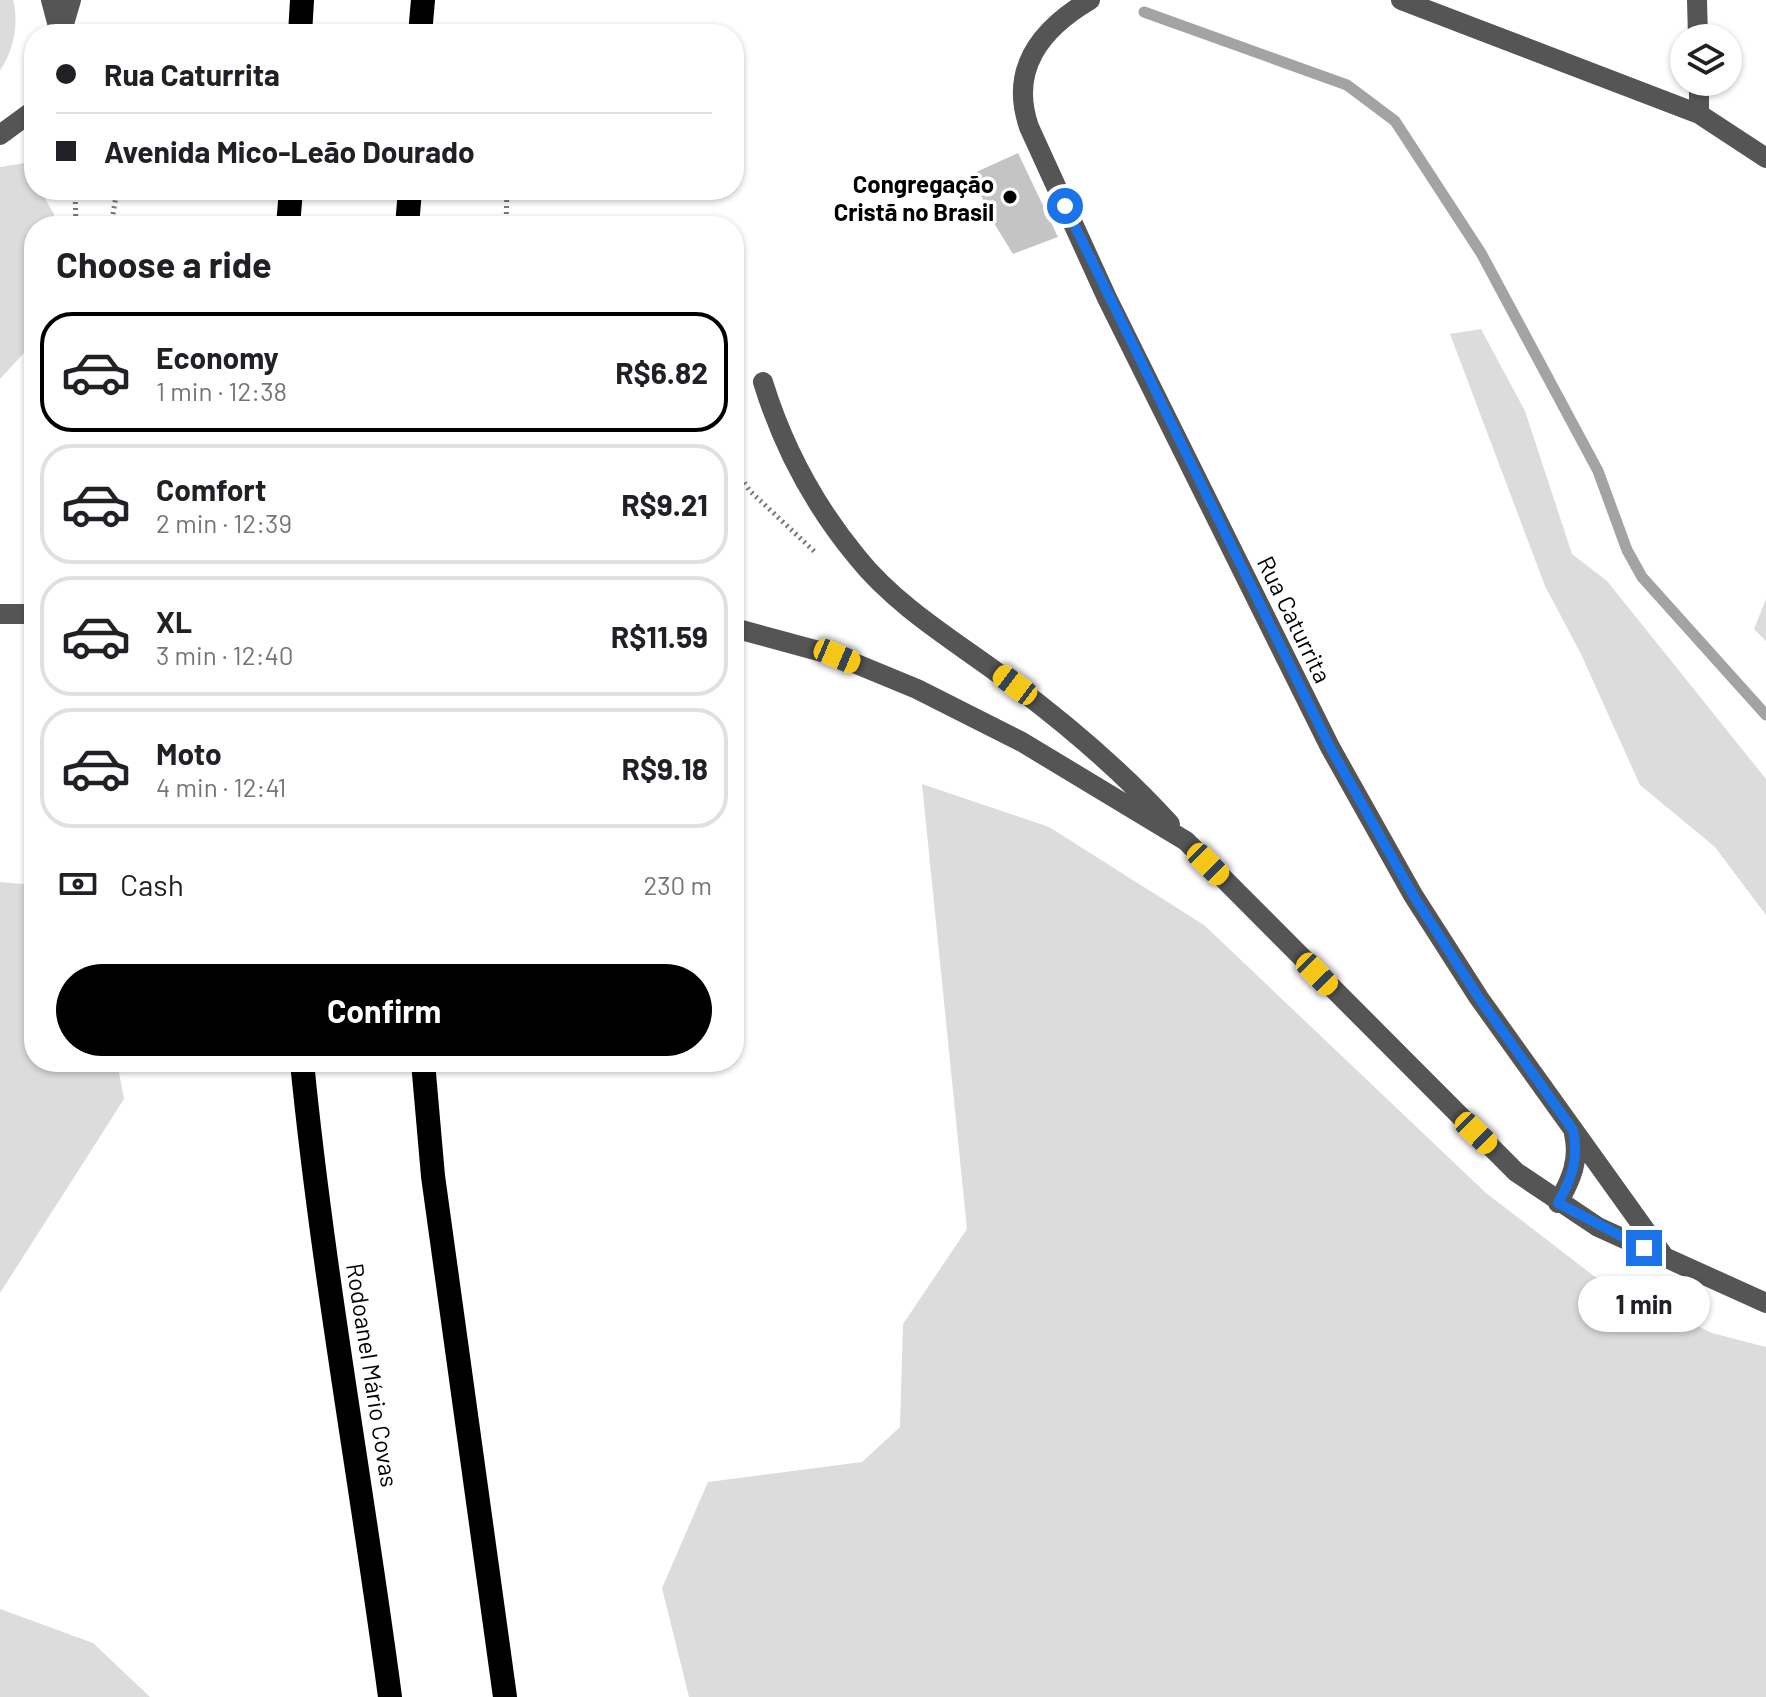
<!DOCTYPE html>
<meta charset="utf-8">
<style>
body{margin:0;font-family:Barlow,sans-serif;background:#f6f6f6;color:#202124;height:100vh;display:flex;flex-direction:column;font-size:30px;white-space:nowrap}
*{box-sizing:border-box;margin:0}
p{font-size:26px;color:#757577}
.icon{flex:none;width:44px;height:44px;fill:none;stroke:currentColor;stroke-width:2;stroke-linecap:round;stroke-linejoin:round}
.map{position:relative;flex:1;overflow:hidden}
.panel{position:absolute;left:24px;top:216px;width:720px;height:856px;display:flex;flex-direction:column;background:#fff;border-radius:32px;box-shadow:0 2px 6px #0004}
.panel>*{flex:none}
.banner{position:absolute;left:24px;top:24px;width:720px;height:176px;border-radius:32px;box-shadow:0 2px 6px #0004;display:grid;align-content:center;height:176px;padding:0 32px;background:#fff}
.buttons{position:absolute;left:1670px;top:24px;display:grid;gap:16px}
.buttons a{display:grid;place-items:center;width:72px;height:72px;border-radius:50%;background:#fff;box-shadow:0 2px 6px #0004;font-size:40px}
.end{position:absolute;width:36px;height:36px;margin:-18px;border:10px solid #1a73e8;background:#fff;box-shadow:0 0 0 4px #fff}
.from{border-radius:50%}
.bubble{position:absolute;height:56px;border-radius:28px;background:#fff;box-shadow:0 2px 6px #0004;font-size:26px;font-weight:700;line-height:56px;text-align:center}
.car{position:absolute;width:24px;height:48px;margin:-24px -12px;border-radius:10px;box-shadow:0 0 6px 2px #0007;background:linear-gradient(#f5c518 24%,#345 0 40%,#f5c518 0 76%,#345 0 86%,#f5c518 0)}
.banner b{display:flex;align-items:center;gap:28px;height:76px;font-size:30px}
.banner b+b{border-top:2px solid #e0e0e0}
.banner i{width:20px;height:20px;background:#202124}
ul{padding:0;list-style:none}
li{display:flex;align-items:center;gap:24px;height:120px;margin:0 16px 12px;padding:0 16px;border:4px solid #e0e0e0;border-radius:32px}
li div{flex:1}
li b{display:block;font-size:30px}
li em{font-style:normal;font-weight:700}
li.on{border-color:#000}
li>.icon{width:72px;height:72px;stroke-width:1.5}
h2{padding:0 32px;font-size:36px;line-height:96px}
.pay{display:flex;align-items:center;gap:20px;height:88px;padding:0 32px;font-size:30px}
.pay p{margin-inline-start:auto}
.cta{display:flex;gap:16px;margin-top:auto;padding:16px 32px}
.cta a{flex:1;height:92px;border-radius:48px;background:#000;color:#fff;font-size:32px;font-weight:700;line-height:92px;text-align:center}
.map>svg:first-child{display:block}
</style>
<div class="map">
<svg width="1766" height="1697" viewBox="0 0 1766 1697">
<rect width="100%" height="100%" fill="#fff"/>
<path fill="#dcdcdc" d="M 0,0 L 13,0 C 19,22 14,51 0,70 Z
M 25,163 L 34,179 L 34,190 L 40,190 L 54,214 L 53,226 L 34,226 L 34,342 L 0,379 L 0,167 Z
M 1481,329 L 1525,411 L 1572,554 L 1607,581 L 1766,779 L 1766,915 L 1715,847 L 1640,785 L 1581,654 L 1545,586 L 1450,334 Z
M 1766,599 L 1766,641 L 1754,629 Z
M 922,784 L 1049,827 L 1204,925 L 1486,1193 L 1594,1276 L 1712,1333 L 1766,1347 L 1766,1697 L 689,1697 L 662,1588 L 708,1482 L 862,1462 L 900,1427 L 903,1324 L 967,1229 Z
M 0,882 L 34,885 L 34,1062 L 117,1062 L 124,1099 L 0,1293 Z
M 0,1609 L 93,1643 L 150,1697 L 0,1697 Z"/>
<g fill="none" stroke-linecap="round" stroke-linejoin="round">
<path stroke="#a3a3a3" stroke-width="11" d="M 1144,12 L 1347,85 L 1395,121 L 1481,253 L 1598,471 L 1627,550 L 1642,577 L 1766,715"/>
</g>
<path fill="#c4c4c4" d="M 1018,153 L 1058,237 L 1013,254 L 992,220 L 972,174 Z"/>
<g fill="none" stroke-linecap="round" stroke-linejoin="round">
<path stroke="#777" stroke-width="5" stroke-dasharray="2 4" stroke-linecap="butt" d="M 75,190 L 76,226
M 111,226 L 117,190
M 506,226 L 507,190
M 734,468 L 750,491 L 816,553"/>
<path stroke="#555" stroke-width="20" d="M 51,0 L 60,34
M 1090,0 C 1041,29 1009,69 1029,127 L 1107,298 L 1330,747 L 1413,895 L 1479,998 L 1666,1259
M 1401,0 L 1699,114 L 1766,158
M 1697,0 L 1698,38
M 61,34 L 71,0
M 1699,82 L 1699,114
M 0,135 L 34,110
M 763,382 C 783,447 814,505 857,557 C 895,605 953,640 1002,676 C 1062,720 1119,768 1170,824
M 0,614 L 34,614
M 734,628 L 837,656 L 917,689 L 1022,742 L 1186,841 L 1516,1172 L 1598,1227 L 1766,1303
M 1558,1203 C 1571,1180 1580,1160 1574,1134"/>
<path stroke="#000" stroke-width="24" d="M 300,34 L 302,0
M 420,34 L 423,0
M 288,226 L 291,190
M 407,226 L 410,190
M 302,1062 C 323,1275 362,1485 390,1697
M 423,1062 L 433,1176 L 505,1697"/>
</g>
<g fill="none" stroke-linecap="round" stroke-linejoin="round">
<path stroke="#1a73e8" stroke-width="10" d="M 1065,206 L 1330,747 L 1413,895 L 1479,998 L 1573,1130 C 1579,1159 1572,1178 1558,1203 L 1644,1248"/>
</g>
<circle fill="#000" stroke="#fff" stroke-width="3" cx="1010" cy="197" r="8"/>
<g text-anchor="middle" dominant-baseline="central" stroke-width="7" stroke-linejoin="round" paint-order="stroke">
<g font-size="24" font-weight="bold" fill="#000" stroke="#fff" text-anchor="end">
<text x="994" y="183">Congregação<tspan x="994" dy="28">Cristã no Brasil</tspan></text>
</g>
<g font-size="24" fill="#000" stroke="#fff">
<text transform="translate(1295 619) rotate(64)">Rua Caturrita</text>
<text transform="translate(373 1375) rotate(81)">Rodoanel Mário Covas</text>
</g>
</g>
</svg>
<div class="buttons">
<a><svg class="icon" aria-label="layers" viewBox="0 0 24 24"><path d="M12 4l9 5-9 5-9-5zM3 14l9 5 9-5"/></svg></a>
</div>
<i class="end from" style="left:1065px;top:206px"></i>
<i class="end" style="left:1644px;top:1248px"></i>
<div class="bubble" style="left:1578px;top:1276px;width:132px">1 min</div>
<i class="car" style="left:837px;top:656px;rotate:113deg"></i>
<i class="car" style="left:1015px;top:685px;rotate:307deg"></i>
<i class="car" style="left:1208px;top:864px;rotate:135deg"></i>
<i class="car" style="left:1317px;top:974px;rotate:136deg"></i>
<i class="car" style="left:1476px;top:1133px;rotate:134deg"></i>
<div class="banner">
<b><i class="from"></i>Rua Caturrita</b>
<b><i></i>Avenida Mico-Leão Dourado</b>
</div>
<section class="panel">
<h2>Choose a ride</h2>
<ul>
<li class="on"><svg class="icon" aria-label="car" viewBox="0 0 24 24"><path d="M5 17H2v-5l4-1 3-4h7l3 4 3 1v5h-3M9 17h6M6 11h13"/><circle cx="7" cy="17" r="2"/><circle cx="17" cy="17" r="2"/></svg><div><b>Economy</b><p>1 min · 12:38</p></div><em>R$6.82</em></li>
<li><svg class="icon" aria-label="car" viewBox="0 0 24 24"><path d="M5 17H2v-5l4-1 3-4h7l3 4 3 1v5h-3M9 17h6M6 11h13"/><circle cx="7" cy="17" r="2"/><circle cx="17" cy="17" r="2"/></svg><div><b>Comfort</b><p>2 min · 12:39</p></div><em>R$9.21</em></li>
<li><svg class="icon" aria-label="car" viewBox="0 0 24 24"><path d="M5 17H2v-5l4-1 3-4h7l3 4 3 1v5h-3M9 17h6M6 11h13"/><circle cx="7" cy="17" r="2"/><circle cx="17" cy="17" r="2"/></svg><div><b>XL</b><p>3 min · 12:40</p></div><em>R$11.59</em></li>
<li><svg class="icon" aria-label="car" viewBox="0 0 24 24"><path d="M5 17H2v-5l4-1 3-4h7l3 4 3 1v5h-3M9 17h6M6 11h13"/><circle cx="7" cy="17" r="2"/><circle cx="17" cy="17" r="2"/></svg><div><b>Moto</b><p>4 min · 12:41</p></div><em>R$9.18</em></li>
</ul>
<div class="pay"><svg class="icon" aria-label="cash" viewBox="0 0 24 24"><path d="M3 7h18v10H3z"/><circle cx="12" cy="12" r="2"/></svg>Cash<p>230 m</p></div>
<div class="cta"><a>Confirm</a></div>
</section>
</div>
